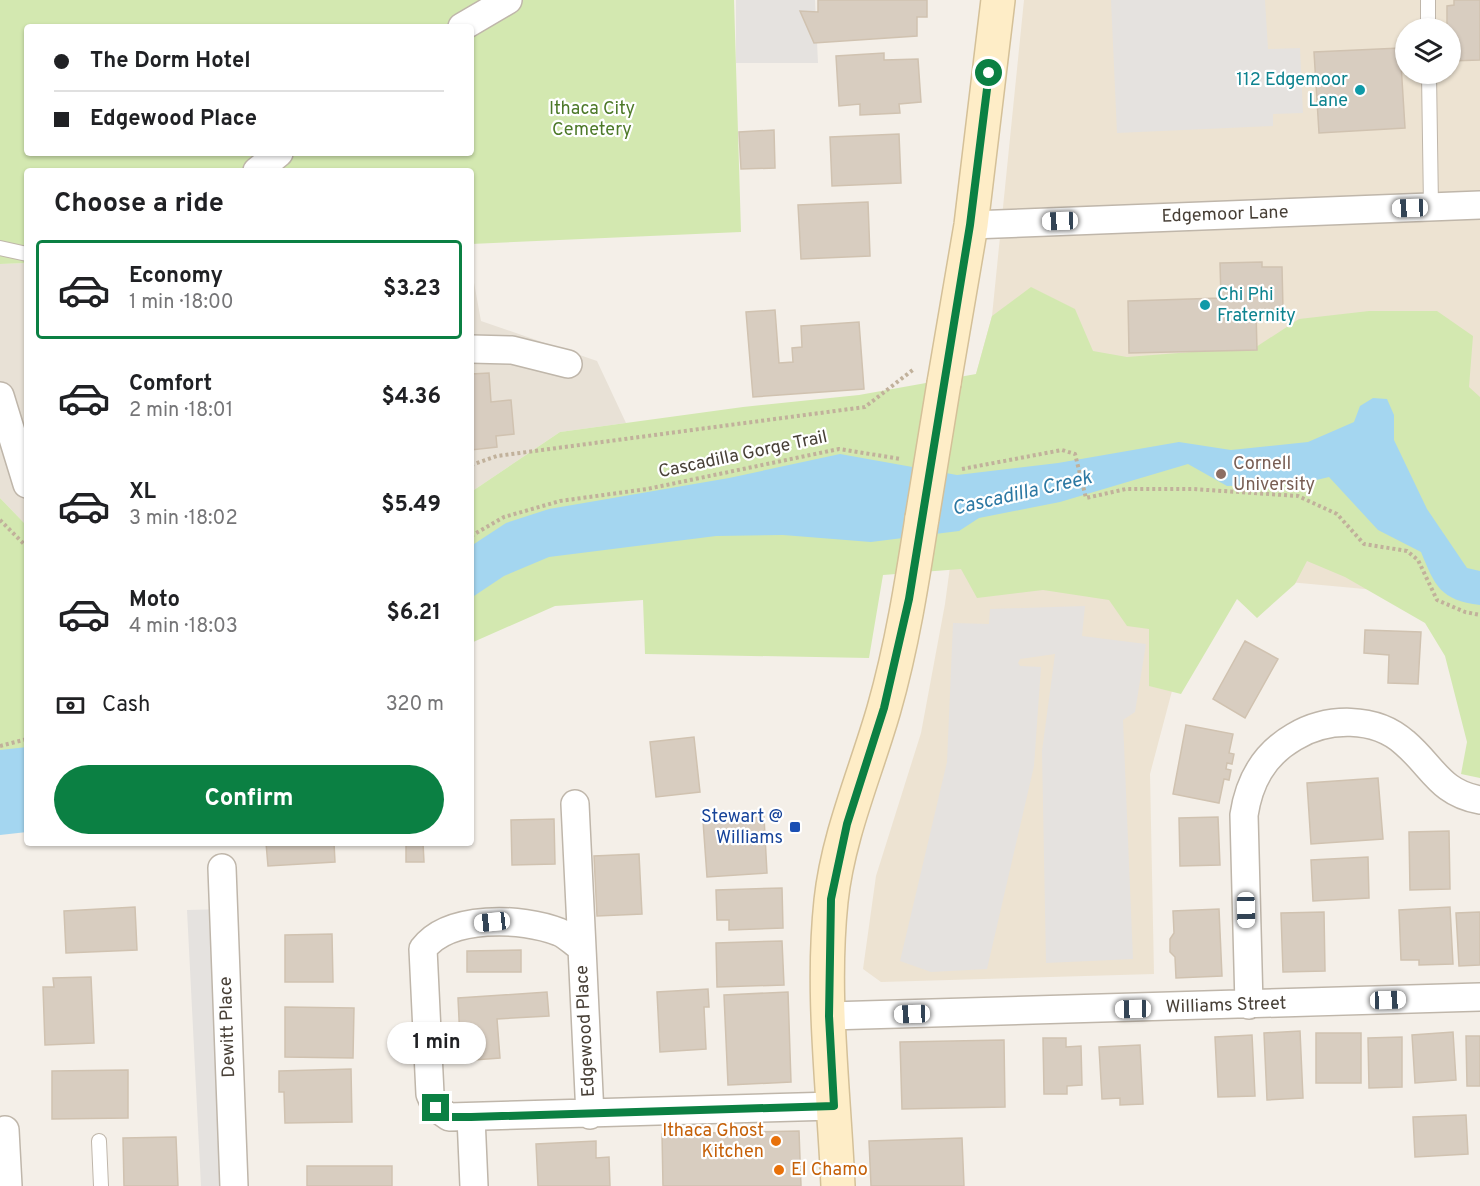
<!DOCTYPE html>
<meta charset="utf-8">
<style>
body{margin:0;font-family:Overpass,sans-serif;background:#f2f2f2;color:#202124;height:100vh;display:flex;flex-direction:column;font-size:22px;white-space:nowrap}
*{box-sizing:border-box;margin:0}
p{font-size:20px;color:#757577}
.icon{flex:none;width:33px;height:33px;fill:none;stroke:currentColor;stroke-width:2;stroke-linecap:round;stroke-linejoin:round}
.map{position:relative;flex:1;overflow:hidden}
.drawer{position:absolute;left:24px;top:168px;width:450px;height:678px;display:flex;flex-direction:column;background:#fff;border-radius:6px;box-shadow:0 2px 4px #0004}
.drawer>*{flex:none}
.hud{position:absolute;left:24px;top:24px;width:450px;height:132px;border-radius:6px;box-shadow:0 2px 4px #0004;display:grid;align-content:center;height:132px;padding:0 30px;background:#fff}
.tools{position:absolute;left:1395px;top:18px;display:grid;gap:12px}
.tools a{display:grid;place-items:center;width:66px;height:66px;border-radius:50%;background:#fff;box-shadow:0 2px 4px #0004;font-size:30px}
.end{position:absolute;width:27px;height:27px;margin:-14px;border:8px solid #0b8043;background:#fff;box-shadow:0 0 0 3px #fff}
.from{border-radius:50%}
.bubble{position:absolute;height:42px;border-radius:21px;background:#fff;box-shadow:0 2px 4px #0004;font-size:20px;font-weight:700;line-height:42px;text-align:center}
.car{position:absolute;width:18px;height:36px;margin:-18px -9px;border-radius:8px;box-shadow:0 0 4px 2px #0007;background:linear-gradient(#fff 24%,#345 0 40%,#fff 0 76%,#345 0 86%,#fff 0)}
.hud b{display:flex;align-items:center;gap:21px;height:57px;font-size:22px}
.hud b+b{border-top:2px solid #e0e0e0}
.hud i{width:15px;height:15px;background:#202124}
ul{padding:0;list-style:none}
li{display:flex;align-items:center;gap:18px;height:99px;margin:0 12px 9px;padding:0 18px;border:3px solid transparent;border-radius:6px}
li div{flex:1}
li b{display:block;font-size:22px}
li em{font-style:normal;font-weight:700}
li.active{border-color:#0b8043}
li>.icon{width:54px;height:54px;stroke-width:1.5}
h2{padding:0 30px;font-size:27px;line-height:72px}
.pay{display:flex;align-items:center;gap:15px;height:66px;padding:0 30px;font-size:22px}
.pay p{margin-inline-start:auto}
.primary-button{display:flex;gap:12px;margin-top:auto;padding:12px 30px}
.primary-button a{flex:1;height:69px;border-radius:36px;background:#0b8043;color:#fff;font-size:24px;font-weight:700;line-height:69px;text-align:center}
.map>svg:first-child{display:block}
</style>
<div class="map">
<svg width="1480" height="1186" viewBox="0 0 1480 1186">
<rect width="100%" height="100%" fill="#f4efe8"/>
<path fill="#e8e1d6" d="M 27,263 L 27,526 L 0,498 L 0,264 Z
M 471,266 L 481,321 L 597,361 L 626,423 L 560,432 L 471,492 Z"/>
<path fill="#ede3d2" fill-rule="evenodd" d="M 1024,0 L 1480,0 L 1480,672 L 1397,592 L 1203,574 L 1150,774 L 1154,974 L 881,982 L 863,969 L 876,876 L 921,733 L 945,604 L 976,374 L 992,316 ZM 1406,28 L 1450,28 L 1450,74 L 1406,74 Z"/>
<path fill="#d3e8b0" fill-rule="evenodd" d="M 0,0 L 734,0 L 741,232 L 471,244 L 471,171 L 27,171 L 27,263 L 0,264 ZM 27,27 L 471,27 L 471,153 L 27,153 Z
M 1031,287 L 1075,309 L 1093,351 L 1127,357 L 1256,347 L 1299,319 L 1369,311 L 1437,311 L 1473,336 L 1469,387 L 1480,397 L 1480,778 L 1461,774 L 1467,742 L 1445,656 L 1425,623 L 1345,577 L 1307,561 L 1295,584 L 1257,618 L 1237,599 L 1181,694 L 1149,686 L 1149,629 L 1127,626 L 1109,600 L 1043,590 L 977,598 L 961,569 L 883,575 L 869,658 L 645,654 L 643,600 L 555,606 L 471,643 L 471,492 L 560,432 L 743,407 L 859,395 L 976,374 L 992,316 Z
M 0,498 L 27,526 L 27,795 L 0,811 Z"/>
<path fill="#e5e2df" d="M 736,0 L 815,0 L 818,63 L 736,63 Z
M 1111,0 L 1265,0 L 1268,49 L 1300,48 L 1303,113 L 1273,114 L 1273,126 L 1117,133 Z
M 1085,606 L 1082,636 L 1146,644 L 1135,712 L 1123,720 L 1133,959 L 1046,963 L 1042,751 L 1055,654 L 1020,659 L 1018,663 L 1020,666 L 1041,667 L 1034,766 L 987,969 L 931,972 L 900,961 L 947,762 L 953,623 L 989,624 L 990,609 Z
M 226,909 L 239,1186 L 201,1186 L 187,910 Z"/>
<path fill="#a4d6f0" d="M 1373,398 L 1387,399 L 1394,415 L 1394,440 L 1427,509 L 1467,568 L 1480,571 L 1480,605 C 1440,600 1435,586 1421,552 L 1378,530 L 1329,477 L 1287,487 L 1282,480 L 1272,485 L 1227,486 L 1188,464 L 1060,502 L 979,518 L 959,531 L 871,542 L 783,535 L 716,536 L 549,557 L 504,576 L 471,598 L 471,546 L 506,523 L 549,509 L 729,478 L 840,454 L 957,475 L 1058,463 L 1179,442 L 1231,450 L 1308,442 L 1354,422 L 1360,406 Z
M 27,747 L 27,832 L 0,835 L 0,750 Z"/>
<path fill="#d8cdc0" stroke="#d0c2b0" stroke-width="1.5" d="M 818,0 L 927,0 L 927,17 L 917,17 L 917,36 L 814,43 L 800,11 L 818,12 Z
M 1454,0 L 1480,0 L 1480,60 L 1450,61 L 1450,28 L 1447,28 L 1447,6 L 1454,5 Z
M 1400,48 L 1405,128 L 1319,133 L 1314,52 Z
M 884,53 L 884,60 L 918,59 L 921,102 L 899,104 L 900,113 L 860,115 L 860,104 L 839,106 L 836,56 Z
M 774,130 L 775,168 L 741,169 L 739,132 Z
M 899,134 L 901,183 L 832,186 L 830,137 Z
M 868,202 L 870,256 L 801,259 L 798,205 Z
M 1262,262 L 1262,267 L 1282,267 L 1283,309 L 1256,310 L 1257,350 L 1129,353 L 1128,301 L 1221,298 L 1220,263 Z
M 775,310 L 779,363 L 793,362 L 792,348 L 802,347 L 801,326 L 859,322 L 864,389 L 753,397 L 746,312 Z
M 489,373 L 491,402 L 511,400 L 514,434 L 496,436 L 497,447 L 471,450 L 471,374 Z
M 1365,630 L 1421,632 L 1418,684 L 1388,683 L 1389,655 L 1364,653 Z
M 1245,641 L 1278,659 L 1245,718 L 1213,699 Z
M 1186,725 L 1233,734 L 1229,753 L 1234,754 L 1232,764 L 1227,763 L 1226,769 L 1231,770 L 1229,780 L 1224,779 L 1219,803 L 1173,794 Z
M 694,737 L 700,792 L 656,797 L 650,742 Z
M 1378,778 L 1383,839 L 1311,844 L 1307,783 Z
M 764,817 L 767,873 L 707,877 L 703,821 Z
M 1218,817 L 1220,865 L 1180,866 L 1179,818 Z
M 554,819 L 555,864 L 512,865 L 511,820 Z
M 1449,831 L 1450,889 L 1410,890 L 1409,832 Z
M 266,843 L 334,843 L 335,862 L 268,866 Z
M 406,843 L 423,843 L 424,862 L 406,862 Z
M 639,854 L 642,914 L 597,916 L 594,856 Z
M 1368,857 L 1369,898 L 1313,901 L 1311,860 Z
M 782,888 L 783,928 L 729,930 L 729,920 L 717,920 L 716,890 Z
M 135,907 L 137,950 L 66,953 L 64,911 Z
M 1450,907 L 1453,964 L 1419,965 L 1419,960 L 1401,960 L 1399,910 Z
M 1219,909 L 1222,976 L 1176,978 L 1175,957 L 1170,952 L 1170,939 L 1174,933 L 1173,911 Z
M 1324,912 L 1325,971 L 1283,972 L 1281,913 Z
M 1480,912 L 1480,965 L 1459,966 L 1456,913 Z
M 332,934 L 333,982 L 285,982 L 285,935 Z
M 782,941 L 784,985 L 717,987 L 716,943 Z
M 521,950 L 521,972 L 467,972 L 467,951 Z
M 91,977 L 94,1043 L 45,1045 L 43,987 L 54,987 L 53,978 Z
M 708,989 L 709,1007 L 704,1007 L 706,1049 L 660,1052 L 657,992 Z
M 547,992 L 549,1016 L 497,1019 L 500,1058 L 461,1061 L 458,998 Z
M 788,992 L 791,1082 L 728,1085 L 724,995 Z
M 285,1007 L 354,1008 L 353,1058 L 285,1057 Z
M 1300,1031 L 1303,1098 L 1267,1100 L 1264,1033 Z
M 1453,1032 L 1456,1080 L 1415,1083 L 1412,1035 Z
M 1316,1033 L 1361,1033 L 1361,1083 L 1316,1083 Z
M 1252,1035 L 1255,1096 L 1218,1097 L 1215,1037 Z
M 1466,1036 L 1480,1036 L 1480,1086 L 1467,1086 Z
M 1402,1037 L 1402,1087 L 1369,1088 L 1368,1038 Z
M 1043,1038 L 1066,1038 L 1066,1047 L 1081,1046 L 1082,1085 L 1067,1086 L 1067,1094 L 1044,1094 Z
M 1004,1040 L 1005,1107 L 902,1109 L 900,1042 Z
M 1140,1045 L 1143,1104 L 1120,1105 L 1120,1098 L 1102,1099 L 1099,1047 Z
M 351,1069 L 352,1122 L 285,1123 L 284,1092 L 279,1092 L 279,1071 Z
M 128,1070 L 128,1118 L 52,1119 L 52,1071 Z
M 1466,1115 L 1468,1154 L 1415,1157 L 1413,1117 Z
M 799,1131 L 801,1186 L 663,1186 L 662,1134 Z
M 176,1137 L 178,1186 L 124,1186 L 123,1138 Z
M 962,1138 L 964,1186 L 871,1186 L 869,1141 Z
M 596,1141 L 596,1158 L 609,1157 L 610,1186 L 538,1186 L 536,1144 Z
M 307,1166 L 392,1166 L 392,1186 L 307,1186 Z"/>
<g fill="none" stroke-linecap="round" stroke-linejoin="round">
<g stroke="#bfb6aa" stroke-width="16">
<path id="lane" d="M 1428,0 L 1428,28
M 1429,74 L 1431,207
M 0,248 L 27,254
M 99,1141 L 101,1186"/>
</g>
<g stroke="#bfb6aa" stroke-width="30">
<path id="street" d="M 462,27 L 508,0
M 257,171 L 279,153
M 971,225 L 1480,205
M 471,349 L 512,350 L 568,364
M 0,396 L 27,484
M 575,804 L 582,948
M 222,868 L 234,1186
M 1249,1005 L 1244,815 C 1249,782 1263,755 1294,737 C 1327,717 1375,716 1405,743 C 1433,767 1440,793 1480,800
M 829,1016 L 1480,997
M 590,1115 L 582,948 C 574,943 567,935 559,932 C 522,917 448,915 423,949 L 430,1094 L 436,1108 L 449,1117 L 834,1106
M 471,1117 L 474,1186
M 5,1130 L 8,1186"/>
</g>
<g stroke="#d4c098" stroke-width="36">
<path id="secondary" d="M 944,383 L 971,225 L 998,0
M 838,1186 C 834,1092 821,995 831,901 C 838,835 866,772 884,709 C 902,646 912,582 922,518"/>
</g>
<path stroke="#c1b19b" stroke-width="4" stroke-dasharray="3 3" stroke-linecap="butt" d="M 471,465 L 497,456 L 865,407 L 914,369
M 962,469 L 1062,450 L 1075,454 L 1086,498 L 1126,489 L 1193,489 L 1298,496 L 1337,514 L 1364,544 L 1407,551 L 1418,560 L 1437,600 L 1465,612 L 1480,615
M 0,520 L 27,547
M 471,536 L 504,517 L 560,501 L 647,489 L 839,449 L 901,459
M 0,746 L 27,739"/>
<use href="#lane" stroke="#fff" stroke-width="14"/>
<use href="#street" stroke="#fff" stroke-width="27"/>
<use href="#secondary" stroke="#feedc7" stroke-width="33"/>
<g stroke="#d4c098" stroke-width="36" stroke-linecap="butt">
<path id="secondary-bridge" d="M 922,518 L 944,383"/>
</g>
<use href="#secondary-bridge" stroke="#feedc7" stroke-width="33"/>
</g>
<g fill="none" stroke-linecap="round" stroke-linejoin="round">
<path stroke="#0b8043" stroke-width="8" d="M 436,1108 L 449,1117 L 471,1117 L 834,1106 L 829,1016 L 831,899 L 847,824 L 884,708 L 909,599 L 970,225 L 989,73"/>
</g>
<g fill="#0f9aa8" stroke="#fff" stroke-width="2">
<circle cx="1360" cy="90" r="6"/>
<circle cx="1205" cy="305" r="6"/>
</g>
<circle fill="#8d6e63" stroke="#fff" stroke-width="2" cx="1221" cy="474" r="6"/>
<rect fill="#1a4fb4" stroke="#fff" stroke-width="2" x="789" y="821" width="12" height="12" rx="3"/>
<g fill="#e8710a" stroke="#fff" stroke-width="2">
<circle cx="776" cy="1141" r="6"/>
<circle cx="779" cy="1170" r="6"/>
</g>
<g text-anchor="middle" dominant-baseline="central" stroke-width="4.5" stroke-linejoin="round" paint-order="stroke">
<g font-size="18" fill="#0d838f" stroke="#fff" text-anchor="end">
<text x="1348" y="80">112 Edgemoor<tspan x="1348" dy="21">Lane</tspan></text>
<text x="1217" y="295" text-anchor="start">Chi Phi<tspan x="1217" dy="21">Fraternity</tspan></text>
</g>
<g font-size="18" fill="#4d7929" stroke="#fff">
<text x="592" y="109">Ithaca City<tspan x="592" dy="21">Cemetery</tspan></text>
</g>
<g font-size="18" fill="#473f36" stroke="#fff">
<text transform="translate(1225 215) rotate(-2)">Edgemoor Lane</text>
<text transform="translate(743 455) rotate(-12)">Cascadilla Gorge Trail</text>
<text transform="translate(1226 1006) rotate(-2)">Williams Street</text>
<text transform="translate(228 1027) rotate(-92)">Dewitt Place</text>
<text transform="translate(586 1031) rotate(-93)">Edgewood Place</text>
</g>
<g font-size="18" fill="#785e54" stroke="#fff" text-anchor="start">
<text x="1233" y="464">Cornell<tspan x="1233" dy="21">University</tspan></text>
</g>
<g font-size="18" fill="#164399" stroke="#fff" text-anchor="end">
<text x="783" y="817">Stewart @<tspan x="783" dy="21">Williams</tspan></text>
</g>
<g font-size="18" fill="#c56008" stroke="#fff" text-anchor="end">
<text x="764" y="1131">Ithaca Ghost<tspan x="764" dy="21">Kitchen</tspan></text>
<text x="791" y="1170" text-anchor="start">El Chamo</text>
</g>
<g font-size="20" font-style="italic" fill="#2c78a3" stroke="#fff">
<text transform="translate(1022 494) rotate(-13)">Cascadilla Creek</text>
</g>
</g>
</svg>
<div class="tools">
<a><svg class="icon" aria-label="layers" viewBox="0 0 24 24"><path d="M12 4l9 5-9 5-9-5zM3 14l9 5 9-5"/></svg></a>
</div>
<i class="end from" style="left:989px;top:73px"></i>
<i class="end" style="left:436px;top:1108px"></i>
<div class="bubble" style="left:387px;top:1022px;width:99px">1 min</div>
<i class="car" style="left:1410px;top:208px;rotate:268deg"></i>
<i class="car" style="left:1060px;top:221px;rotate:268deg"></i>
<i class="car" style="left:1246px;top:910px;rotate:179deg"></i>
<i class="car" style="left:492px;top:922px;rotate:264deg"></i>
<i class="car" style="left:1388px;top:1000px;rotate:88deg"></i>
<i class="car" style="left:1133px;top:1009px;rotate:269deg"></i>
<i class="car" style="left:912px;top:1014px;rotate:268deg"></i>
<div class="hud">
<b><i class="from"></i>The Dorm Hotel</b>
<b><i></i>Edgewood Place</b>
</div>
<section class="drawer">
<h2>Choose a ride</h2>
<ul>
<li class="active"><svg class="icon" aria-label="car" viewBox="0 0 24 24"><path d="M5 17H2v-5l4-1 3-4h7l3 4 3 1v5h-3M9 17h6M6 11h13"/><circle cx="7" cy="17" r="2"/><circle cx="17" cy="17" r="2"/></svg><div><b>Economy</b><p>1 min · 18:00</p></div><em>$3.23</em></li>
<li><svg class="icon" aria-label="car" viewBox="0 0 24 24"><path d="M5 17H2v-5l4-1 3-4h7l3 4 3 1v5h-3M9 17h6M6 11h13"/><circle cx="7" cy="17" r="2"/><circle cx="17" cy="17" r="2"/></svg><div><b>Comfort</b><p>2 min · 18:01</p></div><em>$4.36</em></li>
<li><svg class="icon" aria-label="car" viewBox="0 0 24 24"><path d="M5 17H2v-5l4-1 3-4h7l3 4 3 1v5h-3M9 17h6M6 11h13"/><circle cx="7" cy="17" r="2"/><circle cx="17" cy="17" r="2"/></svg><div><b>XL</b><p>3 min · 18:02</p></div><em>$5.49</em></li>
<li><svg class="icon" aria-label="car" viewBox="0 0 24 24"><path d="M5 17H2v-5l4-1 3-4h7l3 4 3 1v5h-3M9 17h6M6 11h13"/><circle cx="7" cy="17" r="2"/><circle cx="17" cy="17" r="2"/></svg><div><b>Moto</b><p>4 min · 18:03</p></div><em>$6.21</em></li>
</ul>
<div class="pay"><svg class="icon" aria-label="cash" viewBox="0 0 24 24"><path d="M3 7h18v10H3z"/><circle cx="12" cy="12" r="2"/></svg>Cash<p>320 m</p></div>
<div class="primary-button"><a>Confirm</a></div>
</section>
</div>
